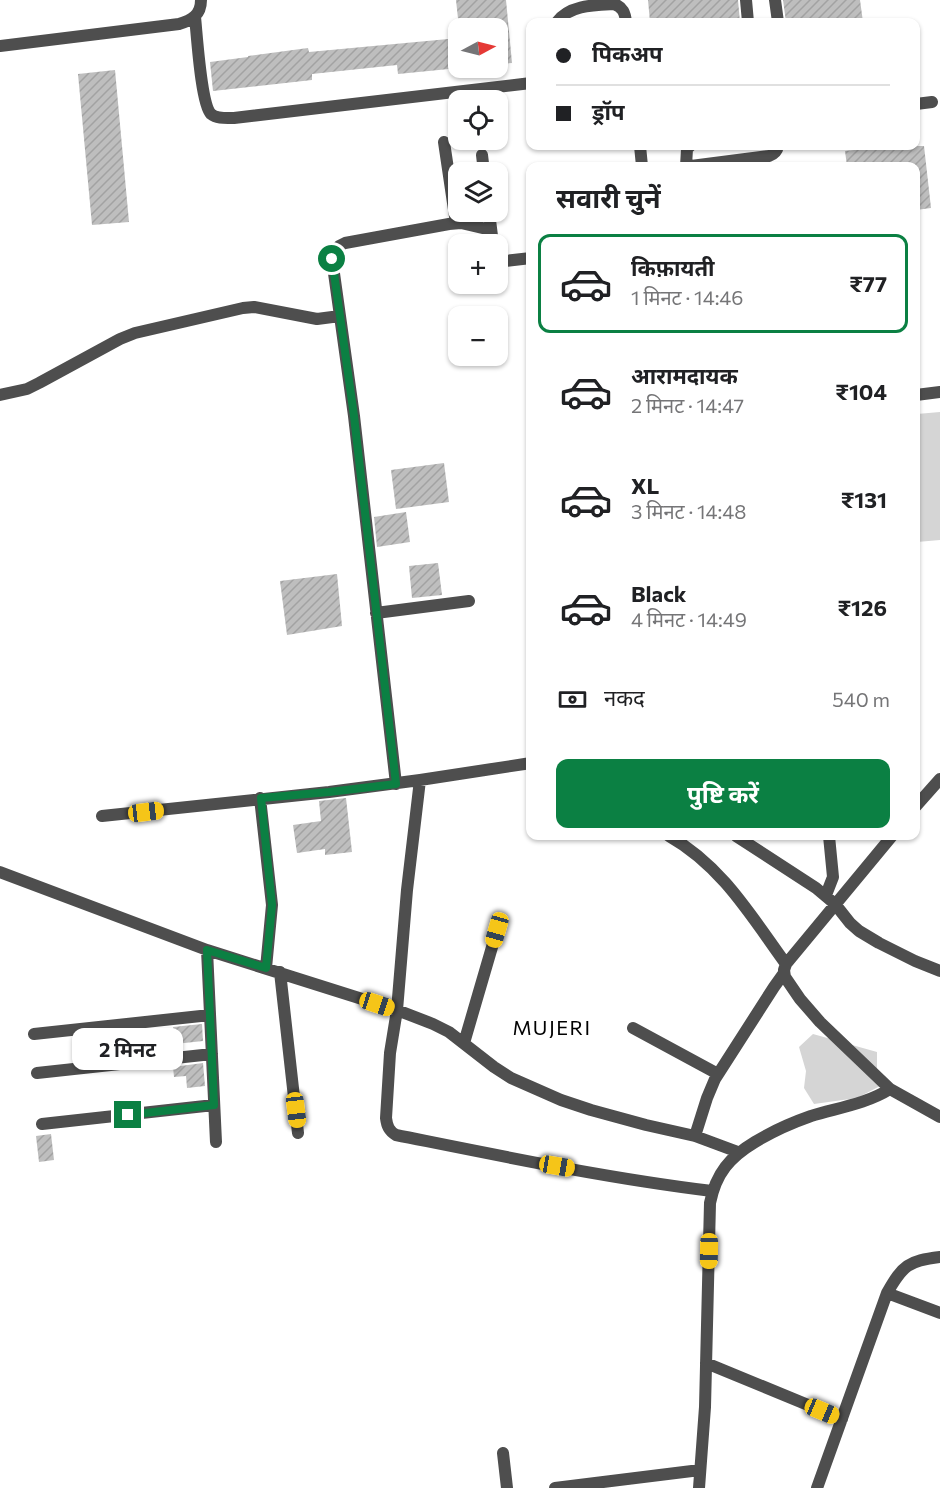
<!DOCTYPE html>
<html lang="hi">
<meta charset="utf-8">
<style>
body{margin:0;font-family:Commissioner,"Noto Sans Devanagari",sans-serif;background:#f6f6f6;color:#202124;height:100vh;display:flex;flex-direction:column;font-size:22px;white-space:nowrap}
*{box-sizing:border-box;margin:0}
p{font-size:20px;color:#757577}
.icon{flex:none;width:33px;height:33px;fill:none;stroke:currentColor;stroke-width:2;stroke-linecap:round;stroke-linejoin:round}
.map{position:relative;flex:1;overflow:hidden}
.details{position:absolute;left:526px;top:162px;width:394px;height:678px;display:flex;flex-direction:column;background:#fff;border-radius:12px;box-shadow:0 2px 4px #0004}
.details>*{flex:none}
.banner{position:absolute;left:526px;top:18px;width:394px;height:132px;border-radius:12px;box-shadow:0 2px 4px #0004;display:grid;align-content:center;height:132px;padding:0 30px;background:#fff}
.needle{width:39px;rotate:83deg}
.fabs{position:absolute;left:448px;top:18px;display:grid;gap:12px}
.fabs a{display:grid;place-items:center;width:60px;height:60px;border-radius:12px;background:#fff;box-shadow:0 2px 4px #0004;font-size:30px}
.end{position:absolute;width:27px;height:27px;margin:-14px;border:8px solid #0b8043;background:#fff;box-shadow:0 0 0 3px #fff}
.from{border-radius:50%}
.bubble{position:absolute;height:42px;border-radius:12px;background:#fff;box-shadow:0 2px 4px #0004;font-size:20px;font-weight:700;line-height:42px;text-align:center}
.car{position:absolute;width:18px;height:36px;margin:-18px -9px;border-radius:8px;box-shadow:0 0 4px 2px #0007;background:linear-gradient(#f5c518 24%,#345 0 40%,#f5c518 0 76%,#345 0 86%,#f5c518 0)}
.banner b{display:flex;align-items:center;gap:21px;height:57px;font-size:22px}
.banner b+b{border-top:2px solid #e0e0e0}
.banner i{width:15px;height:15px;background:#202124}
ul{padding:0;list-style:none}
li{display:flex;align-items:center;gap:18px;height:99px;margin:0 12px 9px;padding:0 18px;border:3px solid transparent;border-radius:12px}
li div{flex:1}
li b{display:block;font-size:22px}
li em{font-style:normal;font-weight:700}
li.selected{border-color:#0b8043}
li>.icon{width:54px;height:54px;stroke-width:1.5}
h2{padding:0 30px;font-size:27px;line-height:72px}
.pay{display:flex;align-items:center;gap:15px;height:66px;padding:0 30px;font-size:22px}
.pay p{margin-inline-start:auto}
.button{display:flex;gap:12px;margin-top:auto;padding:12px 30px}
.button a{flex:1;height:69px;border-radius:12px;background:#0b8043;color:#fff;font-size:24px;font-weight:700;line-height:69px;text-align:center}
.map>svg:first-child{display:block}
</style>
<div class="map">
<svg width="940" height="1488" viewBox="0 0 940 1488">
<defs>
<pattern id="building-hatch" width="6" height="6" patternUnits="userSpaceOnUse" patternTransform="scale(1.5)"><rect width="6" height="6" fill="#bebebe"/><path d="M-1 1l2-2M0 6l6-6M5 7l2-2" fill="none" stroke="#a2a2a2"/></pattern>
</defs>
<rect width="100%" height="100%" fill="#fff"/>
<path fill="#d5d5d5" d="M 940,412 L 940,540 L 917,542 L 917,414 Z
M 813,1034 L 877,1052 L 877,1071 L 884,1084 L 857,1098 L 814,1104 L 804,1088 L 806,1071 L 799,1047 Z"/>
<path fill="url(#building-hatch)" d="M 456,0 L 506,0 L 512,63 L 498,64 L 498,28 L 459,28 Z
M 648,0 L 738,0 L 740,22 L 650,22 Z
M 783,0 L 860,0 L 863,22 L 786,22 Z
M 459,38 L 459,68 L 398,74 L 397,65 L 312,74 L 312,80 L 213,91 L 210,62 L 248,57 L 248,56 L 308,48 L 309,52 Z
M 115,70 L 129,222 L 92,225 L 78,74 Z
M 890,146 L 924,146 L 931,208 L 916,210 L 916,166 L 847,166 L 845,151 Z
M 444,463 L 449,502 L 396,509 L 391,470 Z
M 406,512 L 410,542 L 377,547 L 374,517 Z
M 438,563 L 442,595 L 412,598 L 409,566 Z
M 337,574 L 342,626 L 287,635 L 280,581 Z
M 346,798 L 352,852 L 325,855 L 325,849 L 297,853 L 293,825 L 321,821 L 319,801 Z
M 202,1024 L 203,1041 L 175,1044 L 173,1027 Z
M 203,1063 L 205,1086 L 187,1088 L 186,1076 L 174,1077 L 173,1067 Z
M 51,1134 L 54,1160 L 39,1162 L 36,1136 Z"/>
<g fill="none" stroke-linecap="round" stroke-linejoin="round">
<path stroke="#4e4e4e" stroke-width="12" d="M 746,0 L 748,22
M 775,0 L 778,22
M 195,17 C 197,35 201,104 211,114 C 217,119 226,118 234,118 L 531,83
M 557,22 C 569,5 595,5 614,4 C 623,7 625,13 626,22
M 0,46 L 179,24 C 192,20 201,15 201,0
M 916,104 L 932,102
M 444,142 L 456,223
M 640,146 L 642,166
M 482,155 L 484,172
M 686,166 L 687,149 L 690,146
M 691,166 L 769,156 C 774,154 777,152 778,146
M 489,212 L 493,244
M 498,258 L 505,261 L 531,258
M 0,395 L 27,389 L 39,383 L 120,339 L 135,333 L 243,308 L 254,307 L 317,319 L 340,316
M 916,395 L 940,392
M 376,613 L 469,601
M 420,780 L 407,890 L 397,1010 L 390,1053 L 386,1118 C 387,1126 389,1131 396,1135 C 501,1156 606,1178 712,1191
M 396,784 L 354,416 L 332,259 C 333,250 337,246 345,243 L 449,224 L 461,223 L 491,230
M 260,798 L 272,905 L 266,968
M 916,806 L 940,779
M 102,816 L 329,792 L 420,780 L 531,763
M 669,836 C 722,866 751,916 786,964
M 736,836 L 816,888 L 835,904 L 850,923 L 859,931 L 879,943 L 915,961 L 940,971
M 892,836 L 786,964 L 784,970 L 785,977 L 800,999 L 820,1022 L 890,1089 L 940,1117
M 0,872 L 207,950 L 397,1010 L 433,1024 L 449,1032 L 494,1067 L 511,1078 L 561,1100 L 591,1110 L 646,1125 L 695,1136 L 738,1152
M 826,895 L 833,877 L 829,836
M 207,950 L 216,1142
M 280,972 L 298,1133
M 633,1028 L 718,1074
M 34,1034 L 210,1015
M 464,1043 L 497,930
M 37,1073 L 212,1054
M 42,1124 L 214,1105
M 695,1136 L 707,1098 L 715,1079 L 774,987 L 784,973
M 887,1293 L 940,1313
M 706,1363 L 842,1419
M 503,1453 L 507,1488
M 555,1488 L 700,1470
M 699,1488 L 705,1407 L 710,1203 C 716,1173 730,1157 755,1142 C 773,1131 791,1123 811,1116 C 837,1108 866,1104 890,1089
M 817,1488 L 887,1293 C 903,1265 908,1261 940,1257"/>
</g>
<g fill="none" stroke-linecap="round" stroke-linejoin="round">
<path stroke="#0b8043" stroke-width="8" d="M 128,1115 L 214,1105 L 207,950 L 266,968 L 272,905 L 261,798 L 329,792 L 396,784 L 354,416 L 332,259"/>
</g>
<g text-anchor="middle" dominant-baseline="central" stroke-width="5" stroke-linejoin="round" paint-order="stroke">
<g font-size="20" letter-spacing="1.5" fill="#000" stroke="#fff">
<text x="552" y="1027">MUJERI</text>
</g>
</g>
</svg>
<div class="fabs">
<a><svg class="needle" viewBox="-14 -14 28 28"><path d="M0-13l5 13h-10z" fill="#e53935"/><path d="M0 13l5-13h-10z" fill="#757577"/></svg></a>
<a><svg class="icon" aria-label="locate" viewBox="0 0 24 24"><circle cx="12" cy="12" r="6"/><path d="M12 2v4M12 18v4M2 12h4M18 12h4"/></svg></a>
<a><svg class="icon" aria-label="layers" viewBox="0 0 24 24"><path d="M12 4l9 5-9 5-9-5zM3 14l9 5 9-5"/></svg></a>
<a>+</a>
<a>−</a>
</div>
<i class="end from" style="left:332px;top:259px"></i>
<i class="end" style="left:128px;top:1115px"></i>
<div class="bubble" style="left:72px;top:1028px;width:111px">2 मिनट</div>
<i class="car" style="left:146px;top:812px;rotate:83deg"></i>
<i class="car" style="left:497px;top:930px;rotate:196deg"></i>
<i class="car" style="left:377px;top:1004px;rotate:108deg"></i>
<i class="car" style="left:296px;top:1110px;rotate:173deg"></i>
<i class="car" style="left:557px;top:1166px;rotate:100deg"></i>
<i class="car" style="left:709px;top:1251px;rotate:181deg"></i>
<i class="car" style="left:822px;top:1411px;rotate:113deg"></i>
<div class="banner">
<b><i class="from"></i>पिकअप</b>
<b><i></i>ड्रॉप</b>
</div>
<section class="details">
<h2>सवारी चुनें</h2>
<ul>
<li class="selected"><svg class="icon" aria-label="car" viewBox="0 0 24 24"><path d="M5 17H2v-5l4-1 3-4h7l3 4 3 1v5h-3M9 17h6M6 11h13"/><circle cx="7" cy="17" r="2"/><circle cx="17" cy="17" r="2"/></svg><div><b>किफ़ायती</b><p>1 मिनट · 14:46</p></div><em>₹77</em></li>
<li><svg class="icon" aria-label="car" viewBox="0 0 24 24"><path d="M5 17H2v-5l4-1 3-4h7l3 4 3 1v5h-3M9 17h6M6 11h13"/><circle cx="7" cy="17" r="2"/><circle cx="17" cy="17" r="2"/></svg><div><b>आरामदायक</b><p>2 मिनट · 14:47</p></div><em>₹104</em></li>
<li><svg class="icon" aria-label="car" viewBox="0 0 24 24"><path d="M5 17H2v-5l4-1 3-4h7l3 4 3 1v5h-3M9 17h6M6 11h13"/><circle cx="7" cy="17" r="2"/><circle cx="17" cy="17" r="2"/></svg><div><b>XL</b><p>3 मिनट · 14:48</p></div><em>₹131</em></li>
<li><svg class="icon" aria-label="car" viewBox="0 0 24 24"><path d="M5 17H2v-5l4-1 3-4h7l3 4 3 1v5h-3M9 17h6M6 11h13"/><circle cx="7" cy="17" r="2"/><circle cx="17" cy="17" r="2"/></svg><div><b>Black</b><p>4 मिनट · 14:49</p></div><em>₹126</em></li>
</ul>
<div class="pay"><svg class="icon" aria-label="cash" viewBox="0 0 24 24"><path d="M3 7h18v10H3z"/><circle cx="12" cy="12" r="2"/></svg>नकद<p>540 m</p></div>
<div class="button"><a>पुष्टि करें</a></div>
</section>
</div>
